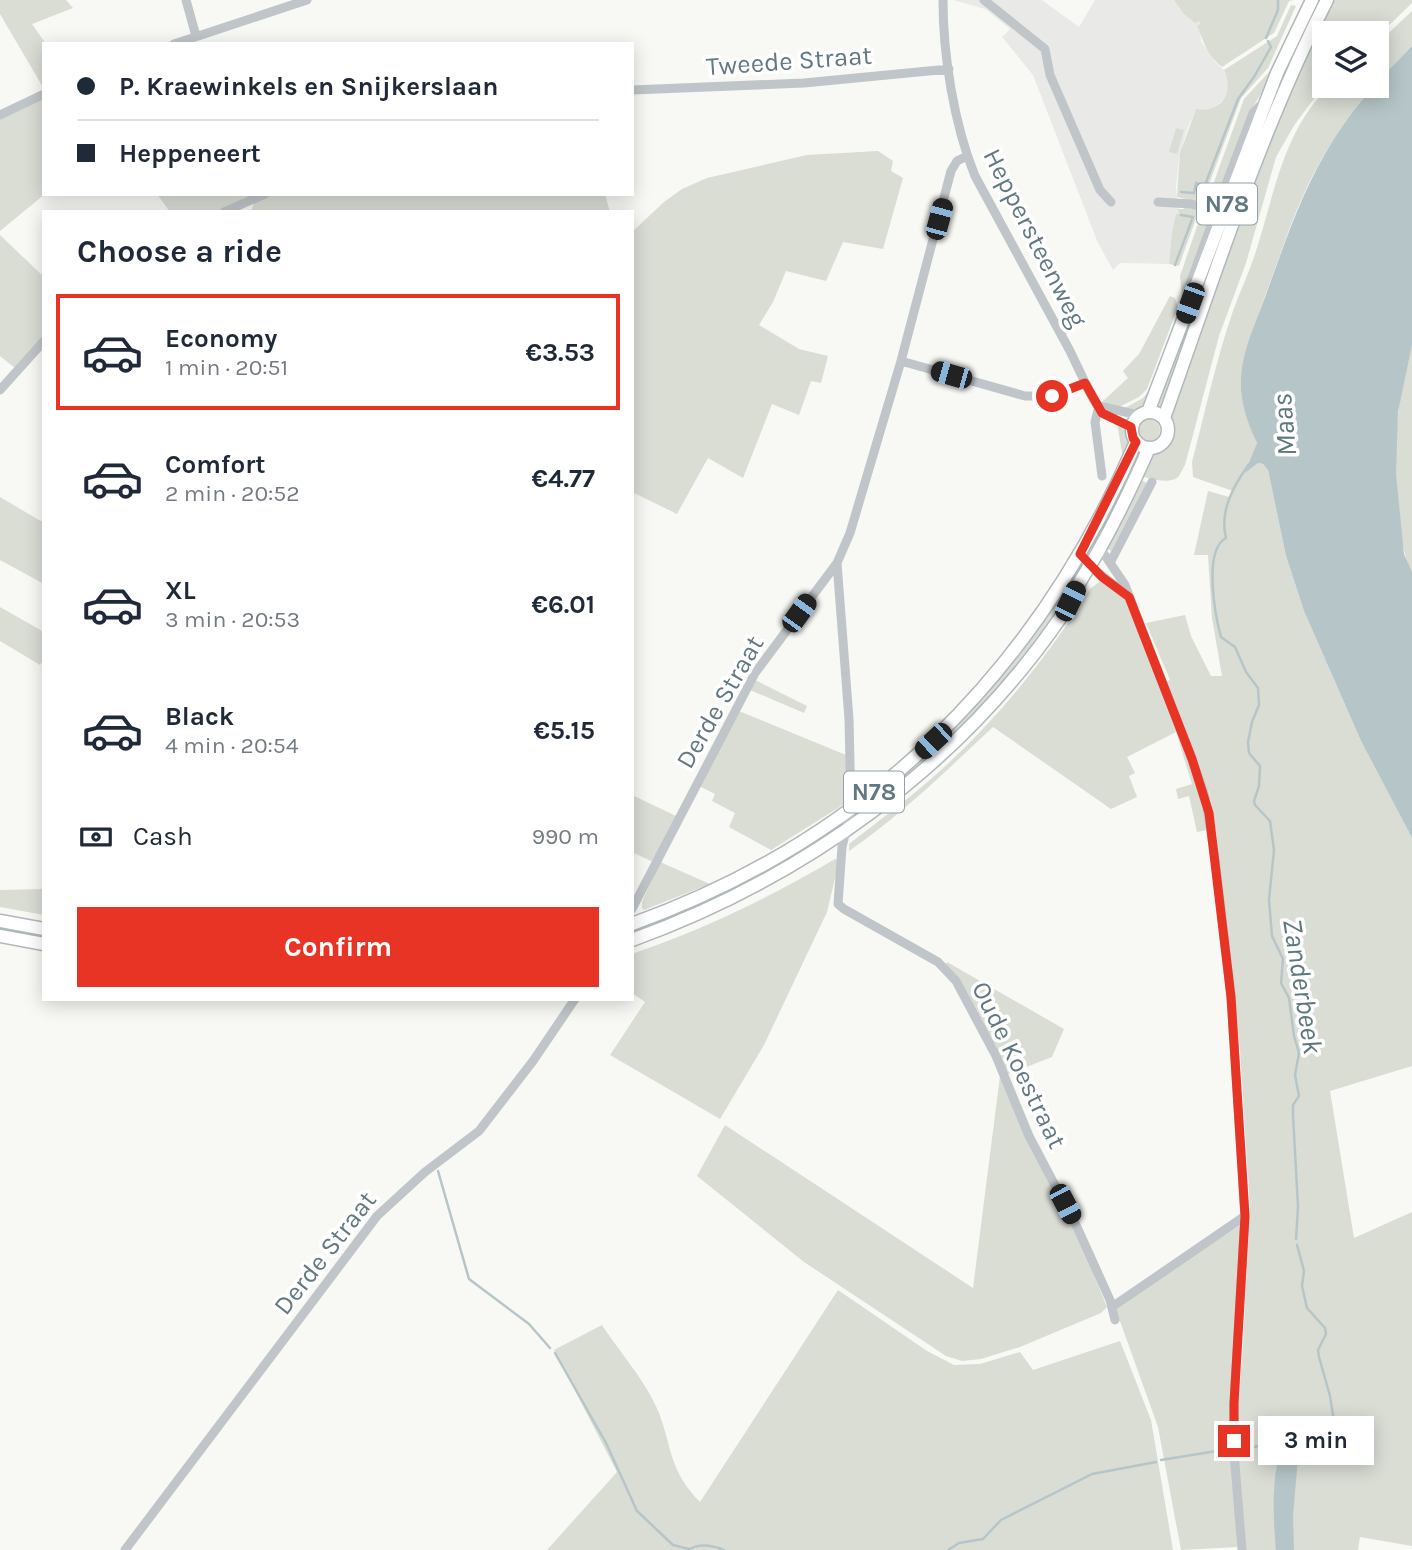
<!DOCTYPE html>
<meta charset="utf-8">
<style>
body{margin:0;font-family:Karla,sans-serif;background:#f6f6f7;color:#1f2937;height:100vh;display:flex;flex-direction:column;font-size:26px;white-space:nowrap}
*{box-sizing:border-box;margin:0}
p{font-size:23px;color:#747a83}
.icon{flex:none;width:38px;height:38px;fill:none;stroke:currentColor;stroke-width:2;stroke-linecap:round;stroke-linejoin:round}
.map{position:relative;flex:1;overflow:hidden}
.panel{position:absolute;left:42px;top:210px;width:592px;height:791px;display:flex;flex-direction:column;background:#fff;border-radius:0px;box-shadow:0 4px 18px #0003}
.panel>*{flex:none}
.banner{position:absolute;left:42px;top:42px;width:592px;height:154px;border-radius:0px;box-shadow:0 4px 18px #0003;display:grid;align-content:center;height:154px;padding:0 35px;background:#fff}
.buttons{position:absolute;left:1312px;top:21px;display:grid;gap:14px}
.buttons a{display:grid;place-items:center;width:77px;height:77px;border-radius:0px;background:#fff;box-shadow:0 4px 18px #0003;font-size:35px}
.end{position:absolute;width:32px;height:32px;margin:-16px;border:9px solid #e83425;background:#fff;box-shadow:0 0 0 4px #fff}
.from{border-radius:50%}
.bubble{position:absolute;height:49px;border-radius:0px;background:#fff;box-shadow:0 4px 18px #0003;font-size:23px;font-weight:700;line-height:49px;text-align:center}
.car{position:absolute;width:21px;height:42px;margin:-21px -10px;border-radius:9px;box-shadow:0 0 5px 2px #0007;background:linear-gradient(#222 24%,#8ab4d8 0 40%,#222 0 76%,#8ab4d8 0 86%,#222 0)}
.banner b{display:flex;align-items:center;gap:24px;height:66px;font-size:26px}
.banner b+b{border-top:2px solid #e0e1e3}
.banner i{width:18px;height:18px;background:#1f2937}
ul{padding:0;list-style:none}
li{display:flex;align-items:center;gap:21px;height:116px;margin:0 14px 10px;padding:0 21px;border:4px solid transparent;border-radius:0px}
li div{flex:1}
li b{display:block;font-size:26px}
li em{font-style:normal;font-weight:700}
li.active{border-color:#e83425}
li>.icon{width:63px;height:63px;stroke-width:1.5}
h2{padding:0 35px;font-size:32px;line-height:84px}
.pay{display:flex;align-items:center;gap:18px;height:77px;padding:0 35px;font-size:26px}
.pay p{margin-inline-start:auto}
.button{display:flex;gap:14px;margin-top:auto;padding:14px 35px}
.button a{flex:1;height:80px;border-radius:0px;background:#e83425;color:#fff;font-size:28px;font-weight:700;line-height:80px;text-align:center}
.map>svg:first-child{display:block}
</style>
<div class="map">
<svg width="1412" height="1550" viewBox="0 0 1412 1550">
<rect width="100%" height="100%" fill="#f8f8f5"/>
<path fill="#e9e9e8" d="M 953,0 L 1042,0 L 1079,27 L 1095,0 L 1174,0 L 1183,13 L 1199,21 L 1201,41 L 1215,62 L 1224,70 L 1228,81 L 1228,89 L 1225,98 L 1216,107 L 1209,110 L 1196,110 L 1187,129 L 1179,160 L 1176,188 L 1179,214 L 1176,215 L 1172,231 L 1169,264 L 1120,263 L 1113,270 L 1098,243 L 1033,75 L 1002,37 L 1010,29 L 985,9 Z"/>
<path fill="#d9ddd4" d="M 0,0 L 66,0 L 73,8 L 32,24 L 46,44 L 44,44 L 44,89 L 0,14 Z
M 1174,0 L 1294,0 L 1289,1 L 1274,33 L 1222,67 C 1207,56 1204,42 1197,26 L 1200,24 L 1199,21 L 1195,23 L 1183,13 Z
M 1304,0 L 1308,0 L 1271,76 L 1252,109 L 1220,194 L 1214,201 L 1206,204 L 1244,99 L 1270,71 Z
M 1331,0 L 1412,0 L 1412,3 L 1377,37 L 1377,33 L 1325,33 L 1325,84 L 1295,124 L 1276,157 L 1246,263 L 1219,336 L 1185,465 C 1184,466 1180,475 1179,476 C 1171,485 1149,479 1139,475 L 1153,453 L 1163,447 L 1170,438 L 1172,430 L 1170,407 L 1226,260 L 1278,114 Z
M 1291,5 L 1296,6 L 1268,68 L 1241,98 L 1202,203 L 1177,197 L 1180,153 L 1196,109 C 1221,114 1235,92 1224,70 L 1277,36 Z
M 1412,11 L 1412,46 L 1377,84 L 1377,44 Z
M 1329,86 L 1376,86 C 1352,113 1331,141 1314,173 C 1294,211 1281,253 1266,293 C 1257,320 1244,348 1241,376 C 1239,398 1247,423 1257,443 L 1247,471 L 1258,463 L 1263,464 L 1268,470 L 1286,556 L 1304,611 L 1361,741 L 1412,838 L 1412,1066 L 1330,1091 L 1354,1238 L 1412,1212 L 1412,1546 L 1360,1537 L 1358,1550 L 1246,1550 L 1240,1491 L 1237,1422 L 1243,1346 L 1250,1206 L 1240,1050 L 1218,844 L 1209,791 L 1200,795 L 1207,830 L 1197,832 L 1189,796 L 1178,799 L 1176,789 L 1192,784 L 1176,732 L 1127,757 L 1135,773 L 1129,776 L 1137,797 L 1111,809 L 993,727 C 946,771 901,815 849,851 L 849,844 C 877,822 906,801 932,778 C 994,724 1047,658 1090,589 L 1100,581 L 1118,592 L 1126,601 L 1160,684 L 1170,680 L 1146,623 L 1185,615 L 1191,636 L 1211,676 L 1222,676 L 1212,618 L 1208,555 L 1194,555 L 1208,491 L 1229,497 L 1233,491 L 1193,477 L 1192,462 C 1205,412 1216,360 1233,311 C 1240,291 1250,271 1256,251 C 1275,192 1283,132 1329,86 Z
M 44,96 L 45,194 L 0,231 L 0,117 Z
M 1266,113 L 1162,410 L 1155,407 Z
M 1176,128 L 1184,130 L 1177,154 L 1169,152 Z
M 878,151 L 893,161 L 891,171 L 903,178 L 883,249 L 843,242 L 826,281 L 786,271 L 773,302 L 759,325 L 799,349 L 828,356 L 821,383 L 811,381 L 799,415 L 772,404 L 743,478 L 708,458 L 677,514 L 632,492 L 632,232 L 664,202 L 682,189 L 707,178 L 807,155 Z
M 157,194 L 258,194 L 216,212 L 170,212 Z
M 273,194 L 605,194 L 610,212 L 251,212 L 254,202 Z
M 1184,207 L 1199,210 L 1179,266 L 1169,264 L 1172,231 L 1176,214 L 1179,214 L 1178,209 L 1184,209 Z
M 1202,212 L 1208,219 L 1208,227 L 1188,282 L 1186,306 L 1150,402 L 1137,411 L 1121,410 L 1143,398 L 1152,387 L 1183,307 L 1180,276 Z
M 0,235 L 44,277 L 44,335 L 15,368 L 0,356 Z
M 1170,296 L 1175,298 L 1178,307 L 1147,389 L 1139,397 L 1119,407 L 1102,402 L 1128,378 L 1123,371 L 1139,354 Z
M 1412,345 L 1412,577 C 1394,527 1393,468 1398,415 C 1400,392 1407,368 1412,345 Z
M1138 430a11 11 0 1 1 22 0a11 11 0 1 1-22 0Z
M 1117,423 C 1132,433 1133,443 1123,458 Z
M 1138,479 L 1147,483 L 1111,551 L 1106,548 Z
M 0,497 L 44,523 L 44,584 L 0,560 Z
M 1082,563 L 1085,567 L 1052,620 L 991,697 L 914,774 L 856,817 L 855,812 L 940,740 L 966,714 L 1019,653 Z
M 0,607 L 44,632 L 44,659 L 40,665 L 0,641 Z
M 755,680 L 807,706 L 804,713 L 750,690 Z
M 739,711 L 846,755 L 846,803 L 771,850 L 729,827 L 735,813 L 712,801 L 715,794 L 699,786 Z
M 632,795 L 676,816 L 653,862 L 632,852 Z
M 836,825 L 841,829 L 740,890 L 632,936 L 632,928 Z
M 835,859 L 839,861 L 827,912 L 764,1045 L 720,1119 L 610,1055 L 645,1002 L 632,993 L 632,954 C 702,930 771,897 835,859 Z
M 660,862 L 710,884 L 644,910 L 642,908 L 642,902 Z
M 44,889 L 44,915 L 0,907 L 0,890 Z
M 947,962 L 1064,1029 L 1052,1057 L 1006,1075 L 945,965 Z
M 1000,1076 L 1080,1241 L 1107,1307 L 1101,1313 L 1020,1347 L 981,1359 L 962,1361 L 946,1356 L 804,1262 L 697,1176 L 725,1125 L 973,1288 Z
M 1242,1224 L 1230,1408 L 1237,1547 L 1181,1550 L 1158,1427 L 1116,1310 L 1179,1265 Z
M 838,1290 L 927,1351 L 954,1365 L 980,1364 L 1020,1352 L 1033,1370 L 1120,1341 L 1151,1420 L 1173,1550 L 547,1550 L 617,1472 L 554,1350 L 602,1325 C 621,1354 646,1381 659,1413 C 673,1451 669,1470 700,1502 Z"/>
<path fill="#b6c6c8" d="M 1412,46 L 1412,345 L 1398,412 L 1396,474 L 1404,554 L 1412,572 L 1412,838 L 1361,741 L 1304,611 L 1286,556 L 1268,470 L 1263,464 L 1258,463 L 1245,473 L 1257,443 C 1247,423 1239,399 1241,376 C 1243,350 1255,324 1264,300 C 1284,245 1302,189 1334,139 C 1356,104 1384,75 1412,46 Z
M 1294,1434 L 1298,1440 L 1299,1447 L 1293,1516 L 1294,1550 L 1276,1550 C 1273,1519 1270,1461 1288,1435 Z"/>
<g fill="none" stroke-linecap="round" stroke-linejoin="round">
<path stroke="#b6c6c8" stroke-width="2.5" d="M 1266,38 L 1278,10 L 1278,0
M 1181,192 L 1194,193 L 1196,183 L 1205,185 L 1238,99 L 1254,77 L 1271,47 L 1268,41
M 1175,265 L 1193,217 L 1181,215
M 1249,464 C 1234,485 1219,511 1226,538 C 1203,550 1215,615 1221,637 L 1235,647 L 1246,672 L 1258,688 L 1259,705 L 1252,722 L 1248,742 L 1249,753 L 1260,766 L 1259,786 L 1254,801 L 1255,805 L 1270,821 L 1274,850 L 1269,900 L 1272,936 L 1283,959 L 1281,983 L 1289,998 L 1294,1036 L 1299,1053 L 1295,1075 L 1299,1096 L 1293,1105 L 1293,1115 L 1298,1207 L 1296,1239
M 438,1171 L 469,1279 L 529,1324 L 550,1348
M 555,1353 L 606,1443 L 637,1511 L 673,1545 L 689,1549
M 1295,1439 L 1327,1431 L 1334,1421 L 1330,1396 L 1319,1357 L 1318,1350 L 1326,1334 L 1325,1328 L 1307,1308 L 1302,1286 L 1304,1271 L 1297,1245
M 1244,1449 L 1285,1441
M 1161,1460 L 1229,1449
M 688,1550 C 699,1543 712,1545 724,1550
M 948,1550 L 959,1543 L 983,1539 L 1001,1520 L 1092,1474 L 1156,1462"/>
<g stroke="#b0b8bb" stroke-width="15">
<path id="major" d="M1132 430a18 18 0 1 1 36 0a18 18 0 1 1-36 0Z
M 1148,412 L 1277,73 L 1312,0
M 1164,418 C 1214,278 1259,133 1327,0
M 0,921 L 44,929
M 632,924 C 869,839 1036,673 1136,442
M 0,936 L 44,944
M 632,940 C 803,878 957,768 1061,617 C 1067,608 1071,598 1076,589 C 1083,575 1093,562 1100,548 C 1118,516 1134,482 1149,448"/>
</g>
<path stroke="#bfc5c8" stroke-width="9" d="M 186,0 L 196,36
M 943,0 C 943,56 954,124 975,176 L 1070,351 L 1092,397 L 1102,413 L 1131,427
M 984,0 L 1045,49 L 1050,75 L 1100,190 L 1111,202
M 174,44 L 307,0
M 632,90 L 804,83 L 949,69
M 0,115 L 44,94
M 1158,202 L 1191,204 L 1202,207
M 224,212 L 265,194
M 1189,296 L 1190,284 L 1211,226 L 1210,217 L 1202,207 L 1214,206 L 1220,200 L 1253,113 L 1265,101
M 901,361 L 1025,396 L 1052,396 L 1085,383
M 0,390 L 44,341
M 1099,406 L 1095,422 L 1102,476
M 1099,406 L 1138,415
M 1100,548 L 1125,585 L 1192,759 L 1205,796 L 1215,857 L 1231,997 L 1245,1216 L 1234,1403 L 1234,1453 L 1242,1550
M 1080,554 L 1090,566 L 1128,596
M 837,563 L 849,719 L 851,810 L 842,847 L 838,904 L 844,909 L 938,962 L 956,981 L 996,1056 L 1029,1136 L 1077,1227 L 1110,1300 L 1115,1320
M 1110,563 L 1152,482
M 632,909 L 755,673 L 837,563 L 850,533 L 901,361 L 951,171 L 957,161 L 967,156
M 1112,1307 L 1245,1216
M 125,1550 L 377,1216 L 425,1172 L 479,1131 L 533,1061 L 575,999"/>
<use href="#major" stroke="#fff" stroke-width="12"/>
</g>
<g fill="none" stroke-linecap="round" stroke-linejoin="round">
<path stroke="#e83425" stroke-width="9" d="M 1052,396 L 1085,383 L 1102,413 L 1131,427 L 1133,438 L 1136,442 L 1080,554 L 1102,577 L 1129,597 L 1192,759 L 1209,813 L 1231,997 L 1245,1216 L 1234,1403 L 1234,1441"/>
</g>
<g text-anchor="middle" dominant-baseline="central" stroke-width="7" stroke-linejoin="round" paint-order="stroke">
<g fill="#fff" stroke="#91a1a7" stroke-width="2">
<rect x="1197" y="183.5" width="60" height="41" rx="5"/>
<rect x="844" y="771.5" width="60" height="41" rx="5"/>
</g>
<g font-size="24" font-weight="bold" fill="#627981">
<text x="1227" y="204">N78</text>
<text x="874" y="792">N78</text>
</g>
<g font-size="26" fill="#627981" stroke="#fff">
<text transform="translate(789 61) rotate(-4)">Tweede Straat</text>
<text transform="translate(1035 238) rotate(63)">Heppersteenweg</text>
<text transform="translate(720 702) rotate(-60)">Derde Straat</text>
<text transform="translate(1019 1065) rotate(64)">Oude Koestraat</text>
<text transform="translate(325 1253) rotate(-52)">Derde Straat</text>
</g>
<g font-size="28" font-style="italic" fill="#5d787c" stroke="#fff">
<text transform="translate(1284 425) rotate(-95)">Maas</text>
<text transform="translate(1303 986) rotate(81)">Zanderbeek</text>
</g>
</g>
</svg>
<div class="buttons">
<a><svg class="icon" aria-label="layers" viewBox="0 0 24 24"><path d="M12 4l9 5-9 5-9-5zM3 14l9 5 9-5"/></svg></a>
</div>
<i class="end from" style="left:1052px;top:396px"></i>
<i class="end" style="left:1234px;top:1441px"></i>
<div class="bubble" style="left:1258px;top:1416px;width:116px">3 min</div>
<i class="car" style="left:939px;top:219px;rotate:15deg"></i>
<i class="car" style="left:1190px;top:303px;rotate:200deg"></i>
<i class="car" style="left:951px;top:375px;rotate:286deg"></i>
<i class="car" style="left:1070px;top:601px;rotate:26deg"></i>
<i class="car" style="left:799px;top:613px;rotate:36deg"></i>
<i class="car" style="left:933px;top:741px;rotate:227deg"></i>
<i class="car" style="left:1065px;top:1204px;rotate:152deg"></i>
<div class="banner">
<b><i class="from"></i>P. Kraewinkels en Snijkerslaan</b>
<b><i></i>Heppeneert</b>
</div>
<section class="panel">
<h2>Choose a ride</h2>
<ul>
<li class="active"><svg class="icon" aria-label="car" viewBox="0 0 24 24"><path d="M5 17H2v-5l4-1 3-4h7l3 4 3 1v5h-3M9 17h6M6 11h13"/><circle cx="7" cy="17" r="2"/><circle cx="17" cy="17" r="2"/></svg><div><b>Economy</b><p>1 min · 20:51</p></div><em>€3.53</em></li>
<li><svg class="icon" aria-label="car" viewBox="0 0 24 24"><path d="M5 17H2v-5l4-1 3-4h7l3 4 3 1v5h-3M9 17h6M6 11h13"/><circle cx="7" cy="17" r="2"/><circle cx="17" cy="17" r="2"/></svg><div><b>Comfort</b><p>2 min · 20:52</p></div><em>€4.77</em></li>
<li><svg class="icon" aria-label="car" viewBox="0 0 24 24"><path d="M5 17H2v-5l4-1 3-4h7l3 4 3 1v5h-3M9 17h6M6 11h13"/><circle cx="7" cy="17" r="2"/><circle cx="17" cy="17" r="2"/></svg><div><b>XL</b><p>3 min · 20:53</p></div><em>€6.01</em></li>
<li><svg class="icon" aria-label="car" viewBox="0 0 24 24"><path d="M5 17H2v-5l4-1 3-4h7l3 4 3 1v5h-3M9 17h6M6 11h13"/><circle cx="7" cy="17" r="2"/><circle cx="17" cy="17" r="2"/></svg><div><b>Black</b><p>4 min · 20:54</p></div><em>€5.15</em></li>
</ul>
<div class="pay"><svg class="icon" aria-label="cash" viewBox="0 0 24 24"><path d="M3 7h18v10H3z"/><circle cx="12" cy="12" r="2"/></svg>Cash<p>990 m</p></div>
<div class="button"><a>Confirm</a></div>
</section>
</div>
